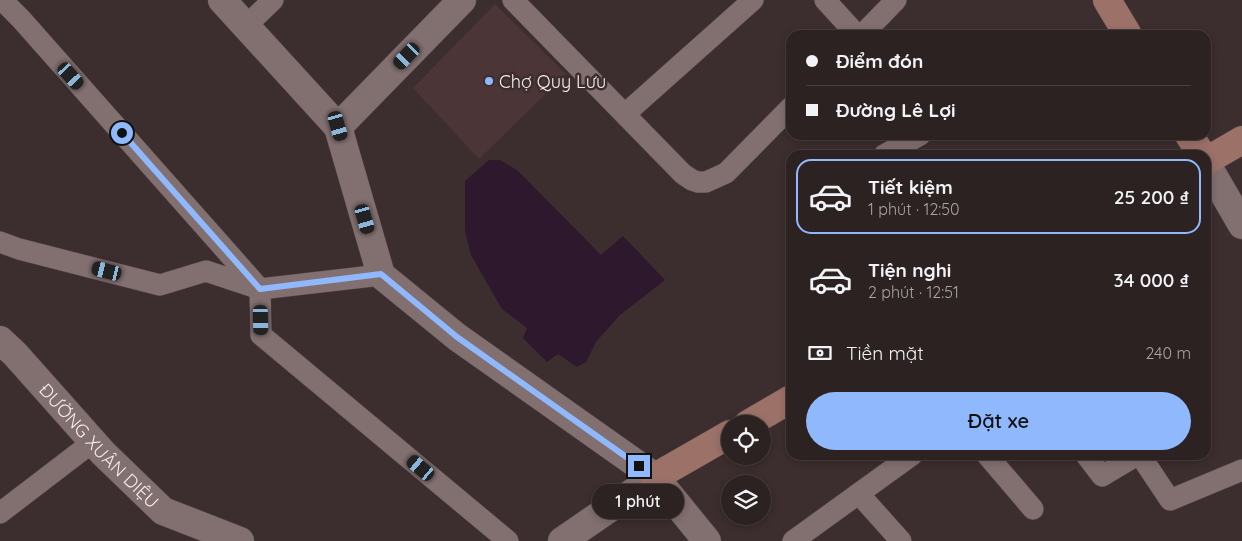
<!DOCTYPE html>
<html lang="vi">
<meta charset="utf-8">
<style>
body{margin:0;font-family:Quicksand,sans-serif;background:#352a2a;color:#f1f3f6;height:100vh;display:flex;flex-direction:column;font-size:19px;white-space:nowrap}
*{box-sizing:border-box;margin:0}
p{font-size:16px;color:#a7a4a5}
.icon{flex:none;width:28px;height:28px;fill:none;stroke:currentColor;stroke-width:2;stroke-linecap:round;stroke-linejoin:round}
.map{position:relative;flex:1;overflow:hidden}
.side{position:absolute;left:786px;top:150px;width:425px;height:310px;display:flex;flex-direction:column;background:#2d2222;border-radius:15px;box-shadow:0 2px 8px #0003,0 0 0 1px #483f40}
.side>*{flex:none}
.banner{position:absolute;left:786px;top:30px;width:425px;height:110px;border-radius:15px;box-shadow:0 2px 8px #0003,0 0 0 1px #483f40;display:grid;align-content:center;height:110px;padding:0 20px;background:#2d2222}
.tools{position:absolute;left:721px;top:415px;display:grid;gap:10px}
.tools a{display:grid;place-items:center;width:50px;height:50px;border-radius:50%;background:#2d2222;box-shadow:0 2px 8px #0003,0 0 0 1px #483f40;font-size:25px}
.end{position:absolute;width:22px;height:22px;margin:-11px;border:6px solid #90b8fd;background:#111;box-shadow:0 0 0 2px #111}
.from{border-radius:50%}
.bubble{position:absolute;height:35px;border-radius:18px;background:#2d2222;box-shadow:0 2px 8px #0003,0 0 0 1px #483f40;font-size:16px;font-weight:600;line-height:35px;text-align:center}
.car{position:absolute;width:15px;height:30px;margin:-15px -8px;border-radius:6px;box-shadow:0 0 4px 1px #0007;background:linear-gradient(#222 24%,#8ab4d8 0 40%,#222 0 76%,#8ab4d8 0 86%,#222 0)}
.banner b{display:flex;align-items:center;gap:18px;height:48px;font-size:19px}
.banner b+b{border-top:1px solid #483f40}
.banner i{width:12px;height:12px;background:#f1f3f6}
ul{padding:9px 0 0;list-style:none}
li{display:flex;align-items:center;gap:15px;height:75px;margin:0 10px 8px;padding:0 10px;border:2px solid transparent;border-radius:15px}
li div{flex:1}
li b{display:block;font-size:19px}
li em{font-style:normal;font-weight:600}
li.current{border-color:#90b8fd}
li>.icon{width:45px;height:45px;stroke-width:1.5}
.pay{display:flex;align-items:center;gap:12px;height:55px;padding:0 20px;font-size:19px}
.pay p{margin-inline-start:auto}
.primary-button{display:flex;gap:10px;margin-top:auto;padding:10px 20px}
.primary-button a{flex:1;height:58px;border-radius:30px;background:#90b8fd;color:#111;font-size:20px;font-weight:600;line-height:58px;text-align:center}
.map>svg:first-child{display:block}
</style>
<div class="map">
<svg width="1242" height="541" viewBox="0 0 1242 541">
<rect width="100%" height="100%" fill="#3c2d2e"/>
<path fill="#4b3536" d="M 495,4 L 566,74 L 479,159 L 413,88 Z"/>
<path fill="#2e182d" d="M 489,160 L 500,160 L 517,170 L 601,255 L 623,236 L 665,280 L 620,315 L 596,342 L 586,362 L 577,367 L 558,354 L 547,362 L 523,338 L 527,328 L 502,309 L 471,255 L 465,231 L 465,181 Z"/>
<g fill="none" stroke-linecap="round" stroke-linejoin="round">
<g stroke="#56494a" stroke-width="22">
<path id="minor" d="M 2,0 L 21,19 L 260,289 L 261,335 L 508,541
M 513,0 L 683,174 L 692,180 L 698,182 L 706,182 L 726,173 L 791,107
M 825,0 L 857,35
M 246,26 L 273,0
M 862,35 L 896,0
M 625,114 L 753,0
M 884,155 L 920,135
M 0,242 L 19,249 L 160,285 L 206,271 L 260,289 L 381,275
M 987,455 L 1033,509
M 1086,455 L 1102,476 L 1137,455
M 1140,455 L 1170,500 L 1242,470
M 859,494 L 901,541
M 0,513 L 81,451 L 94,443
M 793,541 L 912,455"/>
</g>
<g stroke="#56494a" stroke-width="29">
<g id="tertiary">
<path d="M 222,0 L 338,127 L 381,275 L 457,337 L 655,477 L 707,541"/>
<path d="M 338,127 L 462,0"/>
<path d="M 1206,163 L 1242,225"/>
<path id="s1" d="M 0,340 L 15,354 L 103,453 L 163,511 L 240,541"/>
<path d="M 562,541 L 655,477"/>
</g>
</g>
<g stroke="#56494a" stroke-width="29">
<path id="secondary" d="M 1107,0 L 1128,35
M 1189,135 L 1202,155
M 1206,161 L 1242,140
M 748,424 L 791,399
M 655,477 L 730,434"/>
</g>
<use href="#minor" stroke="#826f70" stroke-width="21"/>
<use href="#tertiary" stroke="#826f70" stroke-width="28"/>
<use href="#secondary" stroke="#9b7168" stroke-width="28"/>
</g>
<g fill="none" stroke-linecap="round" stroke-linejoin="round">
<path stroke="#90b8fd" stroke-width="6" d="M 122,133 L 260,289 L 381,274 L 457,337 L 639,466"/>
</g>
<circle fill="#90b8fd" stroke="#3c2d2e" stroke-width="2" cx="489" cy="81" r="5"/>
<g text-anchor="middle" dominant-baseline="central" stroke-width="5" stroke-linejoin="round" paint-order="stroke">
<g font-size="18" fill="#f7eded" stroke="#3c2d2e" text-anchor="start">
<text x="499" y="81">Chợ Quy Lưu</text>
</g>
<g font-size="18" fill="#f7eded" stroke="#3c2d2e">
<text stroke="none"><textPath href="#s1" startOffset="145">ĐƯỜNG XUÂN DIỆU</textPath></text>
</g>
</g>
</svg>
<div class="tools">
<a><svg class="icon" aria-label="locate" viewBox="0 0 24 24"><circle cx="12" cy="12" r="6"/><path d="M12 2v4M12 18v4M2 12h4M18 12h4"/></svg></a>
<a><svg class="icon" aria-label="layers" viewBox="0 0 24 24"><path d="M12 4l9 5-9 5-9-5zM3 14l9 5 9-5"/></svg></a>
</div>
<i class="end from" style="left:122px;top:133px"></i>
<i class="end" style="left:639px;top:466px"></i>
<div class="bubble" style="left:592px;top:484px;width:92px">1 phút</div>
<i class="car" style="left:407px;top:56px;rotate:224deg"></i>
<i class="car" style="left:71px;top:76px;rotate:138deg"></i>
<i class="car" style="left:338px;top:126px;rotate:164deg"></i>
<i class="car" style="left:365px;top:219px;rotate:164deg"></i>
<i class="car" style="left:107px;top:271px;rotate:284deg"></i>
<i class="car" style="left:261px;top:320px;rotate:179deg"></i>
<i class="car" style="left:421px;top:468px;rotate:310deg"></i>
<div class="banner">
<b><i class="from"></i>Điểm đón</b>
<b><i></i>Đường Lê Lợi</b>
</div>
<section class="side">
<ul>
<li class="current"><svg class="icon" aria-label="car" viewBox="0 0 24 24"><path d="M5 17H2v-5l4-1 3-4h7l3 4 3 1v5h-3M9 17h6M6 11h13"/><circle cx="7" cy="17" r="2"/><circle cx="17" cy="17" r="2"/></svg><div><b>Tiết kiệm</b><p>1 phút · 12:50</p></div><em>25 200 ₫</em></li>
<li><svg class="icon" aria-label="car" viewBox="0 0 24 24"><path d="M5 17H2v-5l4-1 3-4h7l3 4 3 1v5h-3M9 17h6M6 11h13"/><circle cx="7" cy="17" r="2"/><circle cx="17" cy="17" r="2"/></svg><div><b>Tiện nghi</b><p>2 phút · 12:51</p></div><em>34 000 ₫</em></li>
</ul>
<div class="pay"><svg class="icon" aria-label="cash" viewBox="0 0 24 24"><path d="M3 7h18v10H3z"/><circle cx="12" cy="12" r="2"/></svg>Tiền mặt<p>240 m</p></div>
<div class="primary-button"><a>Đặt xe</a></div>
</section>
</div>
